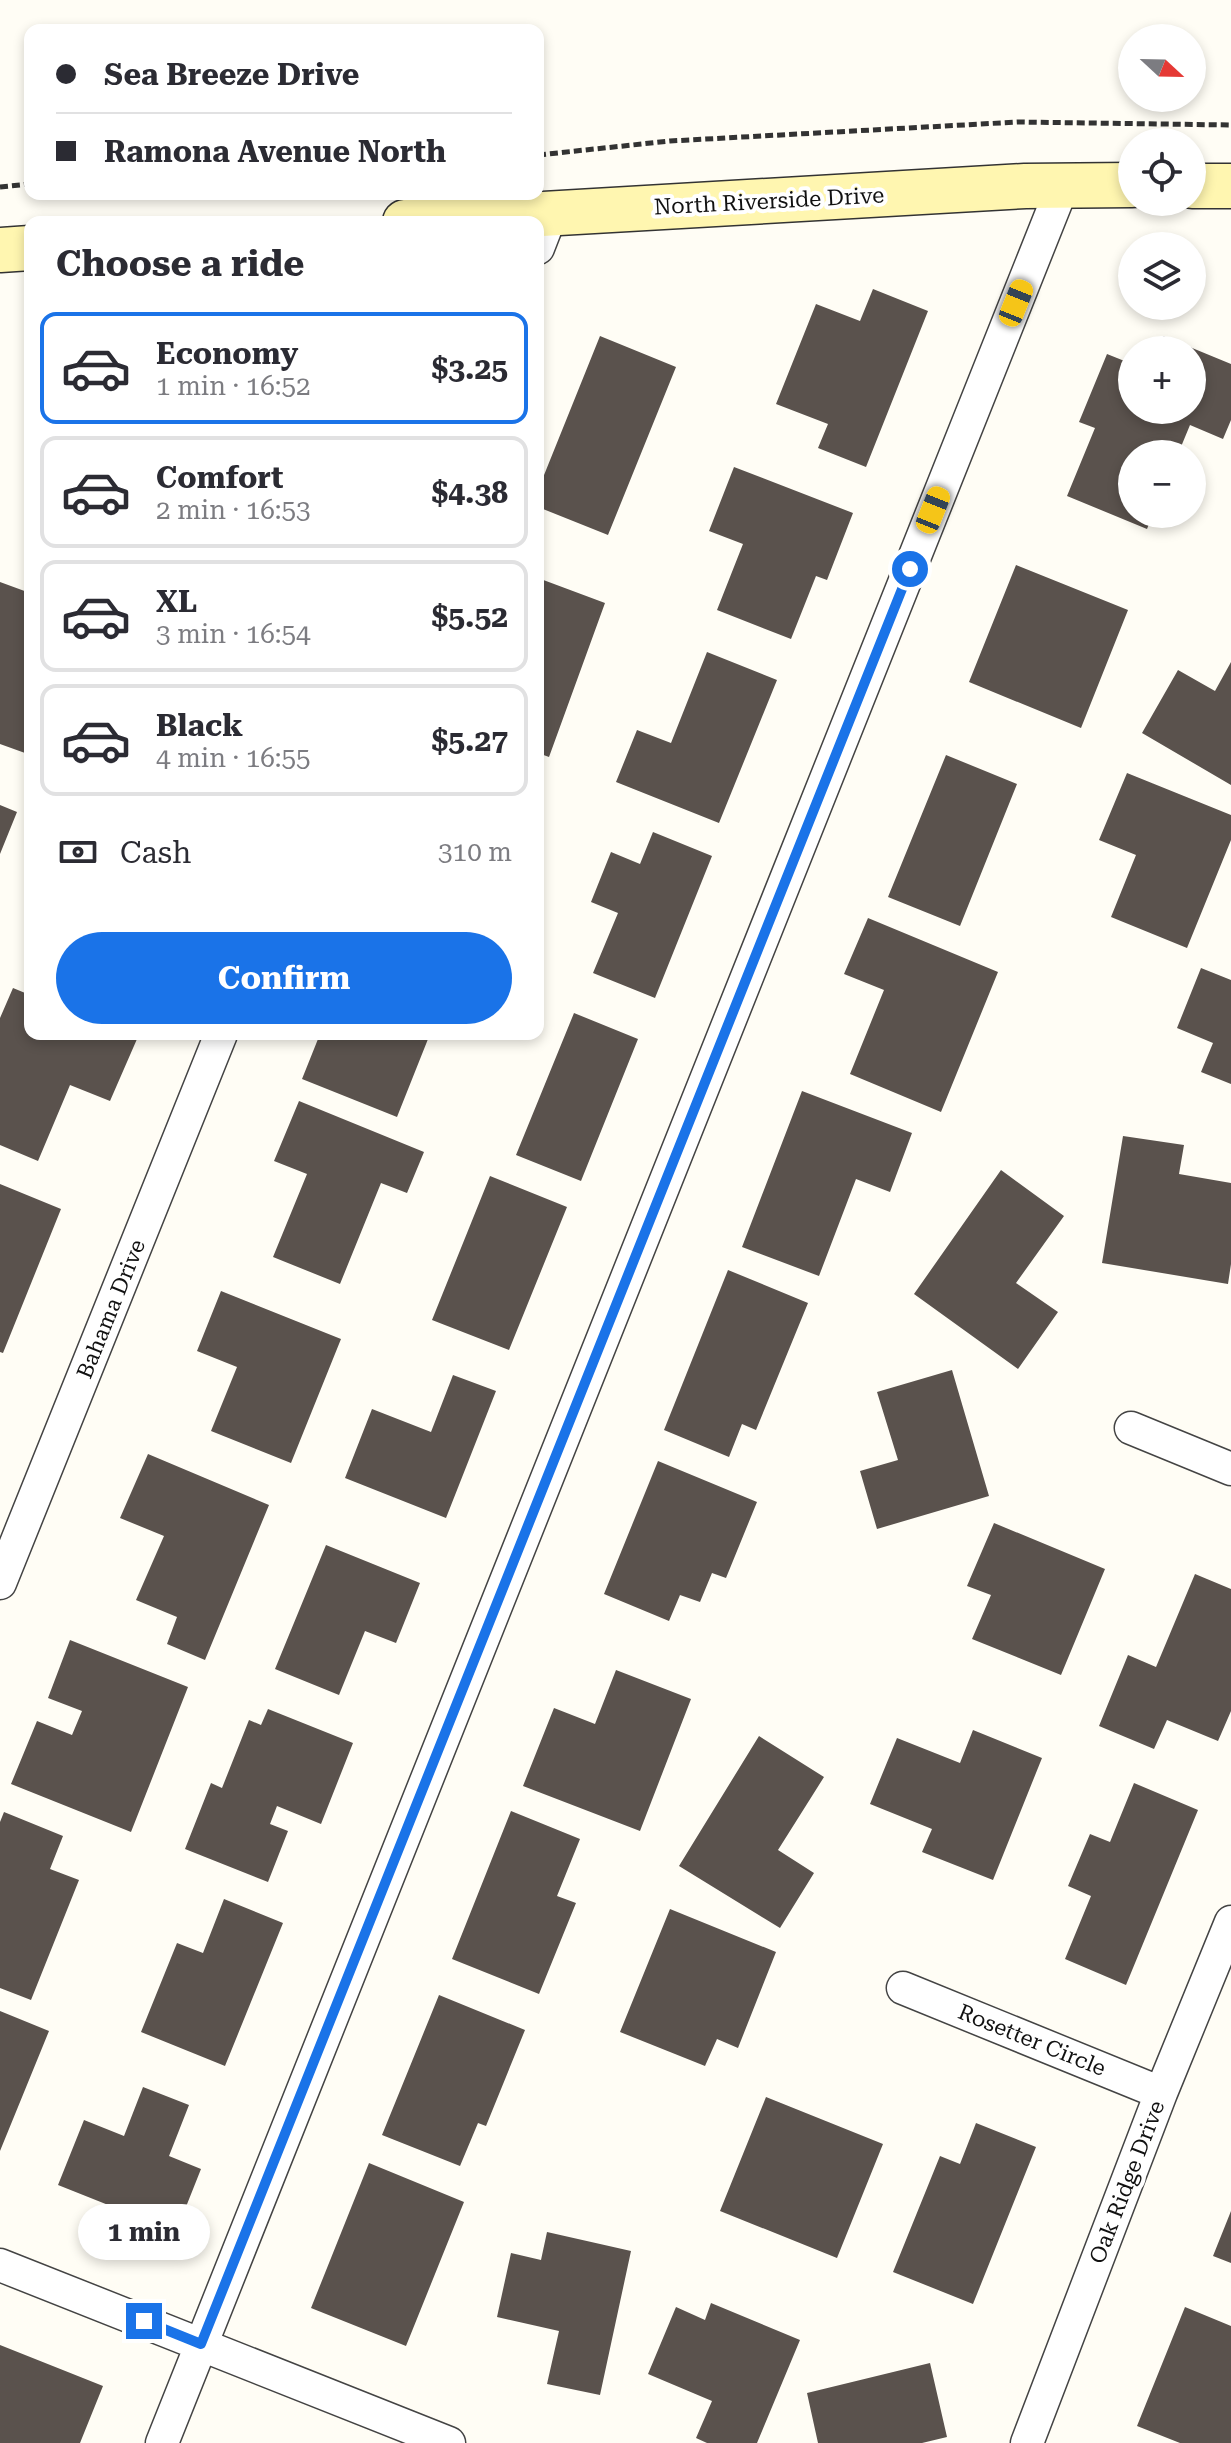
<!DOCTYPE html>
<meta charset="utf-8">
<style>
body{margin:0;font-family:"Roboto Serif",serif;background:#f2f2f3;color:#2b2b33;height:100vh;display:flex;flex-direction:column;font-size:30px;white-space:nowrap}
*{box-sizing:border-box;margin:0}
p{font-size:26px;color:#7c7c81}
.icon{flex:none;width:44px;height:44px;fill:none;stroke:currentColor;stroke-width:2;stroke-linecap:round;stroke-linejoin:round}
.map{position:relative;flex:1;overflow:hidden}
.panel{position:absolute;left:24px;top:216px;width:520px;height:824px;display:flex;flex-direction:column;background:#fff;border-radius:16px;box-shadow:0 4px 12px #0003}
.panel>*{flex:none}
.guide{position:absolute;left:24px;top:24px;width:520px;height:176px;border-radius:16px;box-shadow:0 4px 12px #0003;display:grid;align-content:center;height:176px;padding:0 32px;background:#fff}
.needle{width:52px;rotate:112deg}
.buttons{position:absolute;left:1118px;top:24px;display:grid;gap:16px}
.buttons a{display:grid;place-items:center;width:88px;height:88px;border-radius:50%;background:#fff;box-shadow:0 4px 12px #0003;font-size:40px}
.end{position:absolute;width:36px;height:36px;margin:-18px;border:10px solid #1a73e8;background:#fff;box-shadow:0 0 0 4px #fff}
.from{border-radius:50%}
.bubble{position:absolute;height:56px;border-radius:28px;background:#fff;box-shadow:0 4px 12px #0003;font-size:26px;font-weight:700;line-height:56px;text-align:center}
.car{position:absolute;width:24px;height:48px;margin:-24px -12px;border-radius:10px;box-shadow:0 0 6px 2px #0007;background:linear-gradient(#f5c518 24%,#345 0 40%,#f5c518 0 76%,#345 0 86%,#f5c518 0)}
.guide b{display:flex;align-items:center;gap:28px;height:76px;font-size:30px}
.guide b+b{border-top:2px solid #e1e1e2}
.guide i{width:20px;height:20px;background:#2b2b33}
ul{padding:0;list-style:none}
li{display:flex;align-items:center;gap:24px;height:112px;margin:0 16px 12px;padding:0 16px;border:4px solid #e1e1e2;border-radius:16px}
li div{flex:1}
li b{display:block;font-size:30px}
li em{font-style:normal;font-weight:700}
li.current{border-color:#1a73e8}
li>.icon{width:72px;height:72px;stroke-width:1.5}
h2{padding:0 32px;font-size:36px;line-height:96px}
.pay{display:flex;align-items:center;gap:20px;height:88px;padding:0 32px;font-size:30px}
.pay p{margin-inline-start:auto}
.action{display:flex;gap:16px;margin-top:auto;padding:16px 32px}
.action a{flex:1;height:92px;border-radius:48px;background:#1a73e8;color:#fff;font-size:32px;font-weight:700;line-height:92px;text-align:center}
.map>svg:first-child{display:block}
</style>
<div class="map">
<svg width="1231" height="2443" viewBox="0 0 1231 2443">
<rect width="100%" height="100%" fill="#fffdf5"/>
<path fill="#5a524d" d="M 873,289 L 928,311 L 866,467 L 818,448 L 828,424 L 776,404 L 816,304 L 860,321 Z
M 600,336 L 676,367 L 608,535 L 538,507 L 538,490 Z
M 1163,336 L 1231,364 L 1231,420 L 1223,439 L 1190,425 L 1178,454 L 1132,454 L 1132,514 L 1153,514 L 1147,529 L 1067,496 L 1095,428 L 1079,422 L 1107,354 L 1132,364 L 1132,410 L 1192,410 L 1192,350 L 1157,350 Z
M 734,467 L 853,513 L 827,580 L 816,576 L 791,639 L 717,610 L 743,544 L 709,531 Z
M 1016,565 L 1128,610 L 1081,728 L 969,682 Z
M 538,578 L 605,603 L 549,757 L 538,753 Z
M 0,582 L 30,593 L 30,741 L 25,753 L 0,744 Z
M 707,652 L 777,680 L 719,823 L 616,782 L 637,730 L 671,743 Z
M 1231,662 L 1231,785 L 1142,733 L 1178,670 L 1215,691 Z
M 946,755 L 1017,784 L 960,926 L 888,897 Z
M 1127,773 L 1231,815 L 1231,840 L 1187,948 L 1111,917 L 1136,855 L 1099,840 Z
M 0,805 L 17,812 L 0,854 Z
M 653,832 L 712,856 L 655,998 L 593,973 L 618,913 L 591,902 L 611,852 L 640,864 Z
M 868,918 L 998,972 L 941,1112 L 850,1074 L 884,990 L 844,974 Z
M 1201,968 L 1231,980 L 1231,1084 L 1201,1072 L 1213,1043 L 1177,1028 Z
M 13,988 L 30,995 L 30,1034 L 125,1034 L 137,1039 L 110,1101 L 70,1085 L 38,1161 L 0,1145 L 0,1018 Z
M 574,1013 L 638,1039 L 581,1181 L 516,1155 Z
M 320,1034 L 430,1034 L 397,1117 L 302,1079 Z
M 802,1091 L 912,1133 L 890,1192 L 856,1179 L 819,1276 L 742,1247 Z
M 299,1101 L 424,1152 L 407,1193 L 381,1183 L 340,1284 L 273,1257 L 307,1174 L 274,1161 Z
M 1123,1136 L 1184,1145 L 1179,1174 L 1231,1183 L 1231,1264 L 1228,1284 L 1102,1263 Z
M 1001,1170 L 1064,1216 L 1016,1283 L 1058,1312 L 1018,1369 L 914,1294 Z
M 490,1176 L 567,1207 L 509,1350 L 432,1320 Z
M 0,1184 L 61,1209 L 3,1353 L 0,1352 Z
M 728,1270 L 808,1303 L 756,1430 L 742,1424 L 729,1457 L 664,1430 Z
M 221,1291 L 341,1339 L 291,1463 L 211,1431 L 237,1367 L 197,1351 Z
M 952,1370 L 989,1496 L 877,1529 L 860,1471 L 898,1460 L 877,1392 Z
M 453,1375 L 496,1391 L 446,1518 L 345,1478 L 372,1409 L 431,1432 Z
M 148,1454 L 269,1505 L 205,1660 L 167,1644 L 177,1617 L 136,1600 L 164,1536 L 120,1518 Z
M 658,1461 L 757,1502 L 726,1578 L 712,1573 L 700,1602 L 680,1595 L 669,1621 L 604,1594 Z
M 994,1523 L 1105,1569 L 1061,1675 L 972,1639 L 991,1595 L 967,1586 Z
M 326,1545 L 420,1583 L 396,1643 L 365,1631 L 339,1695 L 275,1669 Z
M 1195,1574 L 1231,1589 L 1231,1711 L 1218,1741 L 1167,1720 L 1154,1749 L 1099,1726 L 1128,1655 L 1156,1667 Z
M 70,1640 L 188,1687 L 131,1832 L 11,1784 L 37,1721 L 72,1735 L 82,1711 L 48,1698 Z
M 616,1670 L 691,1699 L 640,1831 L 523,1786 L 554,1708 L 595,1724 Z
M 268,1709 L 353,1743 L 321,1824 L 277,1806 L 270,1824 L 288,1831 L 268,1882 L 185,1849 L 211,1783 L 222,1788 L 249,1720 L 261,1725 Z
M 973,1730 L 1042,1758 L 993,1880 L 922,1852 L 932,1829 L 870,1804 L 897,1738 L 960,1763 Z
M 759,1736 L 824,1777 L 778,1850 L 814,1873 L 780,1928 L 679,1866 Z
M 1134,1783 L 1198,1810 L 1126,1985 L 1065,1959 L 1091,1896 L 1068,1886 L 1090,1834 L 1110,1842 Z
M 511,1811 L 580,1839 L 557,1896 L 576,1903 L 539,1994 L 452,1959 Z
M 4,1812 L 63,1836 L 50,1869 L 79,1880 L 31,2000 L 0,1988 L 0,1822 Z
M 224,1899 L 283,1923 L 225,2066 L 141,2032 L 177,1943 L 203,1953 Z
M 670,1909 L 776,1952 L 738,2048 L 717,2039 L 705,2066 L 620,2032 Z
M 439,1995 L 525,2030 L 486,2126 L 478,2123 L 460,2166 L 382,2135 Z
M 0,2011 L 49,2031 L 0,2151 Z
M 143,2087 L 189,2105 L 169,2156 L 201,2169 L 176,2232 L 58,2185 L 84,2120 L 124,2136 Z
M 766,2097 L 883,2144 L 837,2258 L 720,2211 Z
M 976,2123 L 1036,2147 L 973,2304 L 893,2272 L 940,2156 L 960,2164 Z
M 369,2163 L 464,2202 L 406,2346 L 311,2308 Z
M 1231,2211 L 1231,2263 L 1213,2256 Z
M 547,2232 L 631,2251 L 600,2395 L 547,2384 L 559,2331 L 497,2317 L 511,2253 L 541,2260 Z
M 711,2303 L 800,2340 L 757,2443 L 707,2443 L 696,2438 L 712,2401 L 648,2374 L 676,2307 L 705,2320 Z
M 1185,2307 L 1231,2326 L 1231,2443 L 1180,2443 L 1137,2426 Z
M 0,2345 L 103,2386 L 80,2443 L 0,2443 Z
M 930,2363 L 947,2437 L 922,2443 L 818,2443 L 807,2393 Z"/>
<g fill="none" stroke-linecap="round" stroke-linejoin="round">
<g stroke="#444" stroke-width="35">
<path id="street" d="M 538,248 L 552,212
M 1131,1428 L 1231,1469
M 0,1583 L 221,1034
M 903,1988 L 1161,2093
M 0,2265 L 449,2443
M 162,2443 L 1063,185
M 1027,2443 L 1161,2093 L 1231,1922"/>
</g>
<g stroke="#333" stroke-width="47">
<path id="secondary" d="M 1192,186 L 1231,186
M 405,222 L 1025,186 L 1132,185
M 0,250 L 30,248"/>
</g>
<path stroke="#333" stroke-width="5" stroke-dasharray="8 4" stroke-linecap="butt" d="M 538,155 L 670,141 L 1018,122 L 1231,125
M 0,187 L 30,184"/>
<use href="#street" stroke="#fff" stroke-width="32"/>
<use href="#secondary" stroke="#fff6b0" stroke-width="44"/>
</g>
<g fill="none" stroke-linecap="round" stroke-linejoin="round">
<path stroke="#1a73e8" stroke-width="10" d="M 144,2321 L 201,2344 L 910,569"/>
</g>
<g text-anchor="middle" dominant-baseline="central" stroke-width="8" stroke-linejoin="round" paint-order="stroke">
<g font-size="22" fill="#111" stroke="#fff">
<text transform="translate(769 201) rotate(-3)">North Riverside Drive</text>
<text transform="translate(111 1309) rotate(-68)">Bahama Drive</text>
<text transform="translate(1032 2040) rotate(22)">Rosetter Circle</text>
<text transform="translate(1127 2182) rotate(-69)">Oak Ridge Drive</text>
</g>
</g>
</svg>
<div class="buttons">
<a><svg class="needle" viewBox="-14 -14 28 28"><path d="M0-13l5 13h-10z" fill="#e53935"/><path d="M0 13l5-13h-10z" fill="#7c7c81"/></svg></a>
<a><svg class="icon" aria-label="locate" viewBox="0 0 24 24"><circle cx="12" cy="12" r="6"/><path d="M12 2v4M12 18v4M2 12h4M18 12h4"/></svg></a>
<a><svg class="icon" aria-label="layers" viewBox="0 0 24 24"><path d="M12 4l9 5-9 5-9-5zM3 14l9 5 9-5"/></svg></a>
<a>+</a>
<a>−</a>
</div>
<i class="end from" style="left:910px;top:569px"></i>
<i class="end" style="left:144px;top:2321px"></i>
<div class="bubble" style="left:78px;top:2204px;width:132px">1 min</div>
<i class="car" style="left:1016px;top:303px;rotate:22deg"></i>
<i class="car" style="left:933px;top:510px;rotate:22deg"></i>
<div class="guide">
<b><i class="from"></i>Sea Breeze Drive</b>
<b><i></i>Ramona Avenue North</b>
</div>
<section class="panel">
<h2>Choose a ride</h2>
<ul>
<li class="current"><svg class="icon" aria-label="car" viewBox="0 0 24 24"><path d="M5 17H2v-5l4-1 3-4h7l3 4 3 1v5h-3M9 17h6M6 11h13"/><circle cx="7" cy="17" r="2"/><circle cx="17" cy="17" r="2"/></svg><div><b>Economy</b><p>1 min · 16:52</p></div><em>$3.25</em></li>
<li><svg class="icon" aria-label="car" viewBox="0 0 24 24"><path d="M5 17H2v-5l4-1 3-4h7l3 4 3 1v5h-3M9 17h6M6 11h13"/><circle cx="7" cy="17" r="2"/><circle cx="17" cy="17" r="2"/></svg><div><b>Comfort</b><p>2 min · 16:53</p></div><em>$4.38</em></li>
<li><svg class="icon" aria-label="car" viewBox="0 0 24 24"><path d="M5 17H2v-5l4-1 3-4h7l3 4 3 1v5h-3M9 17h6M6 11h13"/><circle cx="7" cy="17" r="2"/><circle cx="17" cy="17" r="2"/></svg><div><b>XL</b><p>3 min · 16:54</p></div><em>$5.52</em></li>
<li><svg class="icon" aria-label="car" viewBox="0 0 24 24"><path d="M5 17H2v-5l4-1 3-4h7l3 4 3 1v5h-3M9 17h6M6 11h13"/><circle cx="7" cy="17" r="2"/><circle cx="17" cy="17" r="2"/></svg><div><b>Black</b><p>4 min · 16:55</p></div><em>$5.27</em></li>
</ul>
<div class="pay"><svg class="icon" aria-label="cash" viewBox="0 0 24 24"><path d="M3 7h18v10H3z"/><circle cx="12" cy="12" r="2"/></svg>Cash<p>310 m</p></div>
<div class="action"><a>Confirm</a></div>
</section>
</div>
